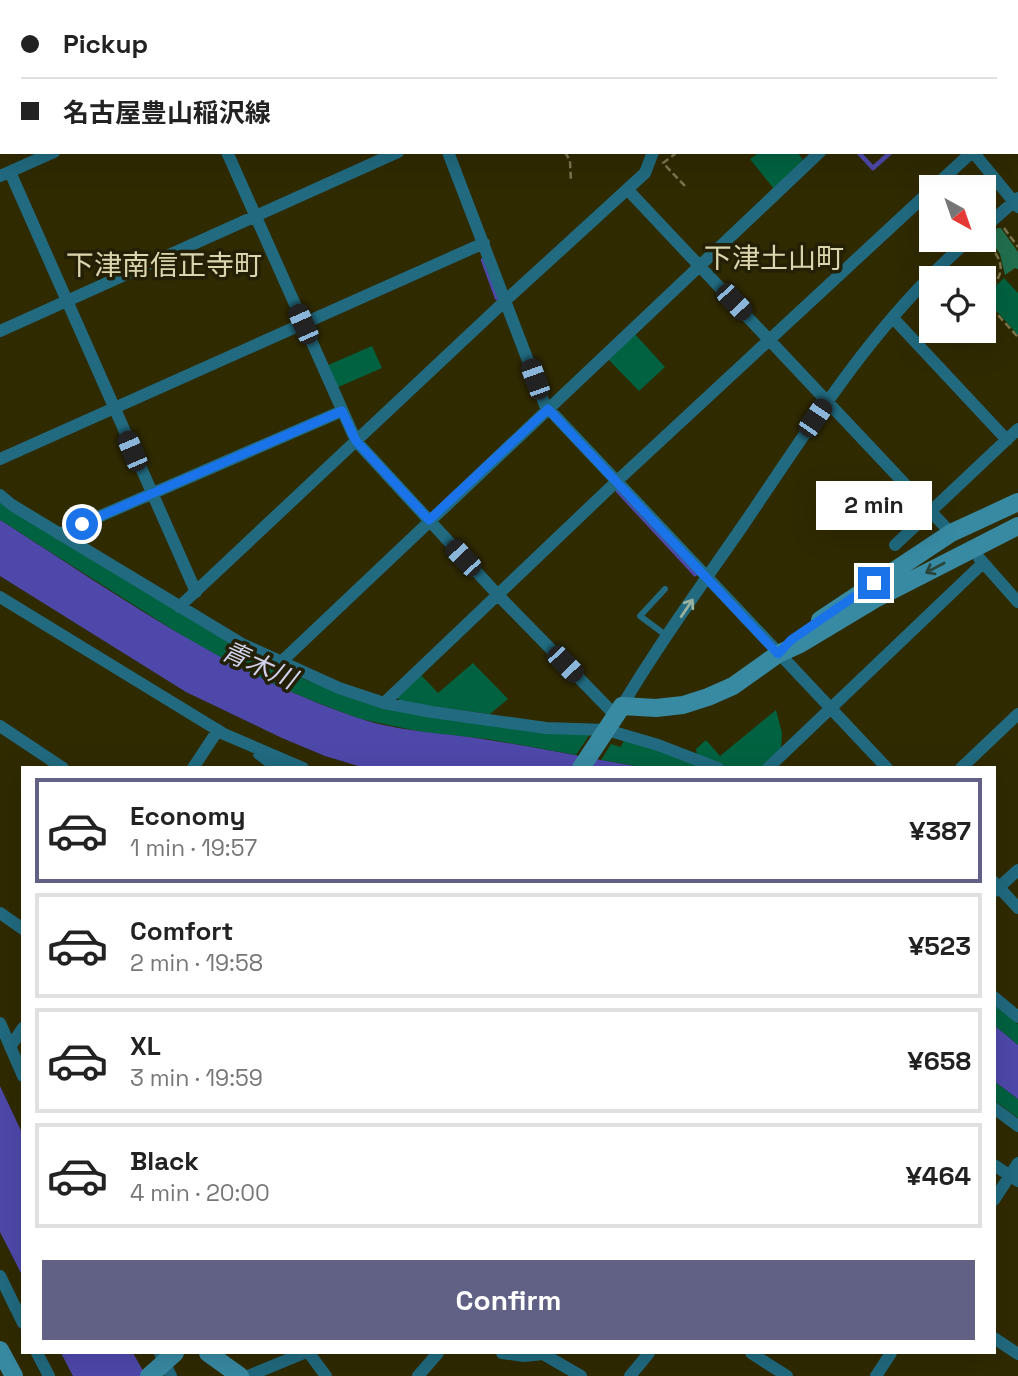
<!DOCTYPE html>
<meta charset="utf-8">
<style>
body{margin:0;font-family:"Space Grotesk","Noto Sans JP",sans-serif;background:#f2f2f2;color:#222;height:100vh;display:flex;flex-direction:column;font-size:26px;white-space:nowrap}
*{box-sizing:border-box;margin:0}
p{font-size:23px;color:#767676}
.icon{flex:none;width:38px;height:38px;fill:none;stroke:currentColor;stroke-width:2;stroke-linecap:round;stroke-linejoin:round}
.map{position:relative;flex:1;overflow:hidden}
.side{position:absolute;left:21px;top:766px;width:975px;height:588px;display:flex;flex-direction:column;background:#fff;border-radius:0px;box-shadow:0 7px 28px #0002}
.side>*{flex:none}
.guide{position:absolute;left:0px;top:0px;width:1018px;height:154px;box-shadow:0 7px 28px #0002;display:grid;align-content:center;height:154px;padding:0 21px;background:#fff}
.needle{width:46px;rotate:140deg}
.fabs{position:absolute;left:919px;top:175px;display:grid;gap:14px}
.fabs a{display:grid;place-items:center;width:77px;height:77px;border-radius:0px;background:#fff;box-shadow:0 7px 28px #0002;font-size:35px}
.end{position:absolute;width:32px;height:32px;margin:-16px;border:9px solid #1a73e8;background:#fff;box-shadow:0 0 0 4px #fff}
.from{border-radius:50%}
.bubble{position:absolute;height:49px;border-radius:0px;background:#fff;box-shadow:0 7px 28px #0002;font-size:23px;font-weight:600;line-height:49px;text-align:center}
.car{position:absolute;width:21px;height:42px;margin:-21px -10px;border-radius:9px;box-shadow:0 0 5px 2px #0007;background:linear-gradient(#222 24%,#8ab4d8 0 40%,#222 0 76%,#8ab4d8 0 86%,#222 0)}
.guide b{display:flex;align-items:center;gap:24px;height:66px;font-size:26px}
.guide b+b{border-top:2px solid #e0e0e0}
.guide i{width:18px;height:18px;background:#222}
ul{padding:12px 0 0;list-style:none}
li{display:flex;align-items:center;gap:21px;height:105px;margin:0 14px 10px;padding:0 7px;border:4px solid #e0e0e0;border-radius:0px}
li div{flex:1}
li b{display:block;font-size:26px}
li em{font-style:normal;font-weight:600}
li.selected{border-color:#606184}
li>.icon{width:63px;height:63px;stroke-width:1.5}
.primary-button{display:flex;gap:14px;margin-top:auto;padding:14px 21px}
.primary-button a{flex:1;height:80px;border-radius:0px;background:#606184;color:#fff;font-size:28px;font-weight:600;line-height:80px;text-align:center}
.map>svg:first-child{display:block}
</style>
<div class="map">
<svg width="1018" height="1376" viewBox="0 0 1018 1376">
<rect width="100%" height="100%" fill="#302a00"/>
<path fill="#006240" d="M 760,152 L 797,152 L 804,161 L 774,189 L 750,159 Z
M 1004,278 L 1018,293 L 1018,335 L 984,297 Z
M 634,333 L 665,367 L 639,391 L 607,358 Z
M 372,346 L 382,368 L 336,388 L 326,366 Z
M 0,498 L 234,646 L 308,681 L 380,705 L 590,734 L 576,755 L 487,739 L 427,733 L 360,719 L 310,700 L 248,673 L 192,642 L 0,520 Z
M 473,663 L 508,699 L 490,714 L 400,702 L 397,696 L 420,674 L 438,693 Z
M 776,710 L 782,733 L 781,751 L 762,768 L 729,768 L 697,755 L 696,749 L 706,740 L 720,756 Z
M 624,740 L 656,749 L 708,768 L 646,768 L 601,760 L 611,744 L 621,747 Z
M 994,1004 L 1018,1024 L 1018,1045 L 994,1025 Z
M 994,1081 L 1018,1099 L 1018,1118 L 994,1100 Z"/>
<path fill="#216f4e" d="M 998,228 L 1001,228 L 1018,252 L 1018,269 L 1015,268 L 1005,275 L 1000,254 L 987,236 Z"/>
<path fill="#4e48ab" d="M 0,520 C 115,593 227,674 358,718 C 400,732 445,733 489,740 C 541,748 593,759 646,768 L 365,768 L 325,756 L 282,738 L 186,692 L 0,576 Z
M 994,1025 L 1018,1045 L 1018,1099 L 994,1081 Z
M 0,1086 L 23,1135 L 23,1277 L 0,1232 Z
M 61,1353 L 133,1353 L 146,1376 L 73,1376 Z"/>
<g fill="none" stroke-linecap="round" stroke-linejoin="round">
<path stroke="#4e48ab" stroke-width="4.5" d="M 694,0 L 695,2
M 246,2 L 252,0
M 858,152 L 873,168 L 891,152
M 483,260 L 497,298
M 618,491 L 695,574"/>
<path stroke="#7a754c" stroke-width="2.5" stroke-dasharray="7 3.5" stroke-linecap="butt" d="M 565,152 L 570,161 L 571,182
M 674,152 L 675,154 L 663,163 L 685,186
M 1004,228 L 1018,247
M 984,295 C 1007,274 1005,262 985,240
M 984,300 L 1018,337"/>
<path stroke="#216a7f" stroke-width="6" d="M 665,589 L 640,616 L 667,636"/>
<path stroke="#216a7f" stroke-width="12" d="M 388,0 L 389,2
M 507,0 L 509,2
M 850,0 L 851,2
M 160,1 L 162,0
M 397,2 L 401,0
M 653,2 L 655,0
M 873,2 L 875,0
M 0,99 L 2,99
M 1017,120 L 1018,119
M 227,152 L 356,441 L 498,595 L 616,716
M 448,152 L 545,405 L 887,768
M 973,152 L 1018,207
M 10,172 L 196,592
M 0,176 L 54,152
M 934,187 L 972,152
M 627,189 L 951,533
M 984,228 L 1018,198
M 893,318 L 1007,440
M 0,331 L 398,152
M 0,459 L 484,243
M 0,495 L 12,505 L 242,644 L 339,688 L 384,703 L 432,712 L 546,728 L 607,730 L 658,745 L 718,768
M 59,534 L 342,411
M 895,545 L 1018,429
M 979,558 L 1018,602
M 0,597 L 224,734 L 303,768
M 179,607 L 506,300 L 645,173 L 653,152
M 280,663 L 820,152
M 384,703 L 617,481 L 931,190
M 622,706 C 660,642 704,582 746,521 C 813,422 878,318 969,240
M 0,726 L 63,768
M 259,754 L 278,768
M 193,768 L 218,730
M 768,768 L 982,564
M 961,768 L 1018,714
M 994,882 L 1018,908
M 995,891 L 1018,870
M 0,913 L 23,929
M 994,997 L 1018,1017
M 0,1023 L 23,1076
M 10,1047 L 23,1028
M 994,1108 L 1018,1126
M 994,1165 L 1018,1181
M 994,1200 L 1018,1163
M 0,1276 L 23,1323
M 994,1338 L 1018,1354
M 37,1353 L 49,1376
M 160,1353 L 171,1376
M 309,1353 L 326,1376
M 502,1353 L 524,1356 L 543,1354 L 581,1376
M 751,1353 L 787,1376
M 248,1376 L 304,1353
M 418,1376 L 438,1353
M 630,1376 L 649,1353
M 876,1376 L 891,1353"/>
<path stroke="#388aa3" stroke-width="18" d="M 820,620 L 951,533 L 1018,502
M 581,768 L 622,706 L 656,708 L 683,705 L 708,697 L 733,686 L 778,654 L 800,644 L 875,599 L 1018,526
M 0,1350 L 14,1376
M 208,1353 L 240,1376
M 149,1376 L 175,1353"/>
</g>
<defs><path id="oneway-shaft" d="M-6 0H5M1.5-3L5.5 0L1.5 3" fill="none" stroke-width="1.6" stroke-linecap="round" stroke-linejoin="round" transform="scale(1.75)"/></defs>
<use stroke="#2b453d" href="#oneway-shaft" transform="translate(935 568) rotate(152)"/>
<use stroke="#99b09e" href="#oneway-shaft" transform="translate(687 608) rotate(-56)"/>
<g fill="none" stroke-linecap="round" stroke-linejoin="round">
<path stroke="#1a73e8" stroke-width="9" d="M 82,524 L 342,411 L 356,441 L 429,520 L 548,409 L 778,654 L 791,640 L 874,583"/>
</g>
<g text-anchor="middle" dominant-baseline="central" stroke-width="7" stroke-linejoin="round" paint-order="stroke">
<g font-size="26" font-style="italic" fill="#d1d3ee" stroke="#242006">
<text transform="translate(259 665) rotate(24)">青木川</text>
</g>
<g font-size="28" fill="#dad5ae" stroke="#242006">
<text x="774" y="258">下津土山町</text>
<text x="164" y="265">下津南信正寺町</text>
</g>
</g>
</svg>
<div class="fabs">
<a><svg class="needle" viewBox="-14 -14 28 28"><path d="M0-13l5 13h-10z" fill="#e53935"/><path d="M0 13l5-13h-10z" fill="#767676"/></svg></a>
<a><svg class="icon" aria-label="locate" viewBox="0 0 24 24"><circle cx="12" cy="12" r="6"/><path d="M12 2v4M12 18v4M2 12h4M18 12h4"/></svg></a>
</div>
<i class="end from" style="left:82px;top:524px"></i>
<i class="end" style="left:874px;top:583px"></i>
<div class="bubble" style="left:816px;top:481px;width:116px">2 min</div>
<i class="car" style="left:734px;top:302px;rotate:137deg"></i>
<i class="car" style="left:303px;top:324px;rotate:336deg"></i>
<i class="car" style="left:535px;top:379px;rotate:340deg"></i>
<i class="car" style="left:815px;top:418px;rotate:34deg"></i>
<i class="car" style="left:132px;top:451px;rotate:337deg"></i>
<i class="car" style="left:463px;top:558px;rotate:317deg"></i>
<i class="car" style="left:565px;top:664px;rotate:136deg"></i>
<div class="guide">
<b><i class="from"></i>Pickup</b>
<b><i></i>名古屋豊山稲沢線</b>
</div>
<section class="side">
<ul>
<li class="selected"><svg class="icon" aria-label="car" viewBox="0 0 24 24"><path d="M5 17H2v-5l4-1 3-4h7l3 4 3 1v5h-3M9 17h6M6 11h13"/><circle cx="7" cy="17" r="2"/><circle cx="17" cy="17" r="2"/></svg><div><b>Economy</b><p>1 min · 19:57</p></div><em>¥387</em></li>
<li><svg class="icon" aria-label="car" viewBox="0 0 24 24"><path d="M5 17H2v-5l4-1 3-4h7l3 4 3 1v5h-3M9 17h6M6 11h13"/><circle cx="7" cy="17" r="2"/><circle cx="17" cy="17" r="2"/></svg><div><b>Comfort</b><p>2 min · 19:58</p></div><em>¥523</em></li>
<li><svg class="icon" aria-label="car" viewBox="0 0 24 24"><path d="M5 17H2v-5l4-1 3-4h7l3 4 3 1v5h-3M9 17h6M6 11h13"/><circle cx="7" cy="17" r="2"/><circle cx="17" cy="17" r="2"/></svg><div><b>XL</b><p>3 min · 19:59</p></div><em>¥658</em></li>
<li><svg class="icon" aria-label="car" viewBox="0 0 24 24"><path d="M5 17H2v-5l4-1 3-4h7l3 4 3 1v5h-3M9 17h6M6 11h13"/><circle cx="7" cy="17" r="2"/><circle cx="17" cy="17" r="2"/></svg><div><b>Black</b><p>4 min · 20:00</p></div><em>¥464</em></li>
</ul>
<div class="primary-button"><a>Confirm</a></div>
</section>
</div>
